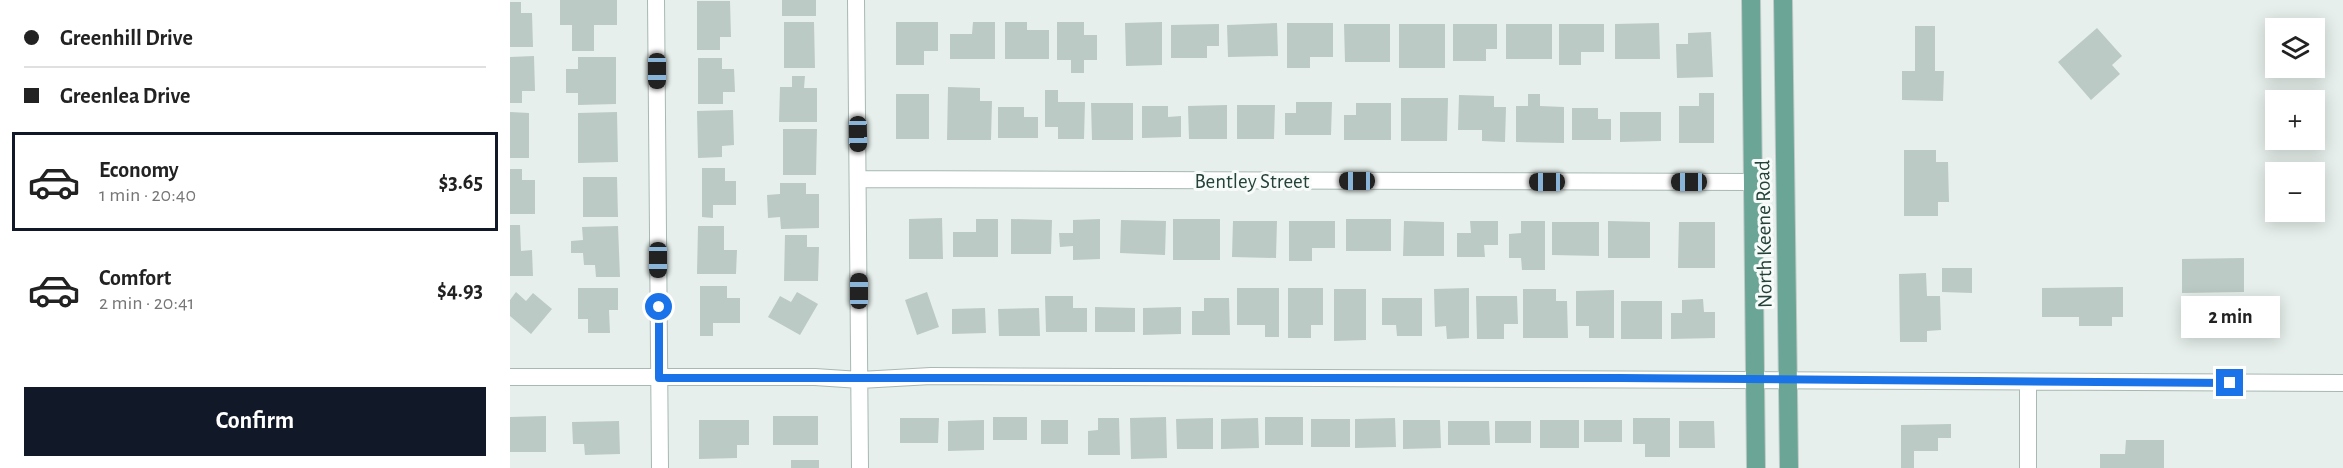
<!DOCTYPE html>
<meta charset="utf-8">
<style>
body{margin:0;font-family:"Alegreya Sans",sans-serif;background:#f6f6f6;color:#222;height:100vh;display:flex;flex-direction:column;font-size:22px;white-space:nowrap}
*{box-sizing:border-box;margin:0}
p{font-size:20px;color:#767676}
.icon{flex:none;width:33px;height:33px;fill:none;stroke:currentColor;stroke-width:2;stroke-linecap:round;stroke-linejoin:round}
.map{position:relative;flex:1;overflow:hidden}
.side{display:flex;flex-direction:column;background:#fff;width:510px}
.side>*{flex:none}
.top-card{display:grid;align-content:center;height:132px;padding:0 24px;background:#fff}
.fabs{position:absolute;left:1755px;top:18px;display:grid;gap:12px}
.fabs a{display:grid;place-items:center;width:60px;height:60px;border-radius:0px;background:#fff;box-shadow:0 3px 15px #0003;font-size:30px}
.end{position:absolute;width:27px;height:27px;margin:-14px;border:8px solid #1a73e8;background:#fff;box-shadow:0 0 0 3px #fff}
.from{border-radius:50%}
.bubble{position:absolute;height:42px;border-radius:0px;background:#fff;box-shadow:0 3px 15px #0003;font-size:20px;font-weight:600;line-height:42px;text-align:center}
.car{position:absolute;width:18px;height:36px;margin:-18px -9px;border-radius:8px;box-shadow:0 0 4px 2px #0007;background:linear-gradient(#222 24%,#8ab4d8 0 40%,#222 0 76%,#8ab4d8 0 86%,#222 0)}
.top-card b{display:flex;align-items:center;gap:21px;height:57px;font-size:22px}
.top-card b+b{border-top:2px solid #e0e0e0}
.top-card i{width:15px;height:15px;background:#222}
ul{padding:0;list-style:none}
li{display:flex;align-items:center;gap:18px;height:99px;margin:0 12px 9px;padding:0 12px;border:3px solid transparent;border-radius:0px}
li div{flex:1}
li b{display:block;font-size:22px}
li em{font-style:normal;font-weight:600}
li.active{border-color:#111827}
li>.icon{width:54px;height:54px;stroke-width:1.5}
.action{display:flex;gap:12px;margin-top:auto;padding:12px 24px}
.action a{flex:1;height:69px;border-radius:0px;background:#111827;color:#fff;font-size:24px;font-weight:600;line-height:69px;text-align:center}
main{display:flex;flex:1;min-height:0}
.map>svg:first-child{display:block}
</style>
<main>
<section class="side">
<div class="top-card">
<b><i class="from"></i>Greenhill Drive</b>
<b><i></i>Greenlea Drive</b>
</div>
<ul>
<li class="active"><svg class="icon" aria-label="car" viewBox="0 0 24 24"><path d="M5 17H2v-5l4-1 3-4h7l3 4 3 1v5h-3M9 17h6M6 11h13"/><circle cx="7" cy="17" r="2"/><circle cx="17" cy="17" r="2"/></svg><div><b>Economy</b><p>1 min · 20:40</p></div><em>$3.65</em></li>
<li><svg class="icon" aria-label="car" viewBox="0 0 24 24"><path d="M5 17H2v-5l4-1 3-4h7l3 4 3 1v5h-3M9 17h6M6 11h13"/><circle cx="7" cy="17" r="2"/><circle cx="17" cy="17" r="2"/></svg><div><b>Comfort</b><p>2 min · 20:41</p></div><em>$4.93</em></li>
</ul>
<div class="action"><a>Confirm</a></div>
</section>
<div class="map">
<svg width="1833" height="468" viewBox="0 0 1833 468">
<rect width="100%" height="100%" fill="#e6efeb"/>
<path fill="#bbcac4" d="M 50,0 L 107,0 L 107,25 L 84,25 L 84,51 L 62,51 L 62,25 L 50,25 Z
M 272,0 L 306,0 L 306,16 L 272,16 Z
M 187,1 L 220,1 L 221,37 L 210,37 L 210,50 L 187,50 Z
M 0,2 L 11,2 L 11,13 L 22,13 L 23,47 L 0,47 Z
M 274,22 L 304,22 L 305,68 L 274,68 Z
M 386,22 L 428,22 L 428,51 L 414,51 L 414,65 L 386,65 Z
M 463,22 L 485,22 L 485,59 L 440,59 L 440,34 L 462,34 Z
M 495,22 L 517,22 L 517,30 L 539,30 L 539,59 L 495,59 Z
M 547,22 L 574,22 L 574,35 L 587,35 L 587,60 L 574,60 L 574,73 L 561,73 L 561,60 L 547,60 Z
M 652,22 L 652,65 L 616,66 L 615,23 Z
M 767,23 L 768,56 L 718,57 L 717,25 Z
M 777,23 L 823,23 L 823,57 L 800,57 L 800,68 L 777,68 Z
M 1149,23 L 1150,59 L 1105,59 L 1105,24 Z
M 709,24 L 709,46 L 697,46 L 697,58 L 661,58 L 661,25 Z
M 834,24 L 880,24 L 880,62 L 835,62 Z
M 889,24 L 935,24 L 935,68 L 889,68 Z
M 943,24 L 987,24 L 987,49 L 976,49 L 976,61 L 943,61 Z
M 996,24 L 1042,24 L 1042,59 L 996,59 Z
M 1049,24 L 1094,24 L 1094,52 L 1071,52 L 1071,65 L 1049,65 Z
M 1405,26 L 1425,26 L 1425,71 L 1434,71 L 1433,101 L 1392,100 L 1392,71 L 1405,71 Z
M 1587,28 L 1612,56 L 1602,65 L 1610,74 L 1581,100 L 1548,62 Z
M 1201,32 L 1203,77 L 1167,78 L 1166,44 L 1178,44 L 1178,33 Z
M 24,56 L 25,91 L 12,91 L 12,103 L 0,103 L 0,57 Z
M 68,57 L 106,57 L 106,104 L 68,105 L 68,93 L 56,93 L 56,69 L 68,69 Z
M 188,58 L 212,58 L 212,69 L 224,69 L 225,92 L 213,92 L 213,104 L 188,104 Z
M 282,76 L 295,76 L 294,88 L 307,88 L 307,122 L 269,122 L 270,87 L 282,87 Z
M 438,87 L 470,88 L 470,101 L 482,101 L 481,140 L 437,140 Z
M 535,90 L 548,90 L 548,102 L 575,102 L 574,139 L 548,139 L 548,127 L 535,127 Z
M 1189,93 L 1204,93 L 1204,143 L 1169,143 L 1169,106 L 1189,106 Z
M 386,94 L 419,94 L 419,139 L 386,139 Z
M 1018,94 L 1030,94 L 1030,106 L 1054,107 L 1054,143 L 1006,142 L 1006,106 L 1018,106 Z
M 949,95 L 984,96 L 984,107 L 996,107 L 995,142 L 972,141 L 972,130 L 948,130 Z
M 891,98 L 938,98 L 937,141 L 891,141 Z
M 786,102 L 822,102 L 821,135 L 775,135 L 775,113 L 786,113 Z
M 581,103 L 623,103 L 623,140 L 582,140 Z
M 846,103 L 881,103 L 881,140 L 834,140 L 834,115 L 846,115 Z
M 717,105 L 717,139 L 679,139 L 678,106 Z
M 727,105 L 765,105 L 764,139 L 727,139 Z
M 632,106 L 658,106 L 658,117 L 671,116 L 671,137 L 632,138 Z
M 488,107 L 514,107 L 514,117 L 528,117 L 528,138 L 488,138 Z
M 1062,108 L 1088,108 L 1088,119 L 1101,119 L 1101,140 L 1062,140 Z
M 223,110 L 224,145 L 212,146 L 212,157 L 188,158 L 187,111 Z
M 0,112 L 19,113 L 19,158 L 0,158 Z
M 107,112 L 108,162 L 68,163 L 68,113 Z
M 1110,112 L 1151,112 L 1151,141 L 1110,142 Z
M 273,129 L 307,129 L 306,175 L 273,175 Z
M 1394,150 L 1426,150 L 1426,162 L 1438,162 L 1439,202 L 1428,202 L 1428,216 L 1394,216 Z
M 192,168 L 215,168 L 215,181 L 226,181 L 226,205 L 203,205 L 203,218 L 192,217 Z
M 0,169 L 12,169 L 12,180 L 25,180 L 25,214 L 0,214 Z
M 73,177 L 107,177 L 108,217 L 73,217 Z
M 270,183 L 296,183 L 296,194 L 309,194 L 309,228 L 271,229 L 270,217 L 258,218 L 257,195 L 270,194 Z
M 432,218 L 433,259 L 399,259 L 399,219 Z
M 466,219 L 488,219 L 488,257 L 443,257 L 443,232 L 466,232 Z
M 501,219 L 542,220 L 541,254 L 501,254 Z
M 590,219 L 590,259 L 563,260 L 563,246 L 550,247 L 549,233 L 563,233 L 563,220 Z
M 663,219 L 710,219 L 710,260 L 663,260 Z
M 836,219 L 881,219 L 881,251 L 836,251 Z
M 611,220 L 656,221 L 655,255 L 610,253 Z
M 723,221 L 767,221 L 766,258 L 722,257 Z
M 779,221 L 825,221 L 825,248 L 802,248 L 802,261 L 779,261 Z
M 894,221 L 934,222 L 934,256 L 893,256 Z
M 960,221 L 988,221 L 988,245 L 974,245 L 975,257 L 947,257 L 947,233 L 961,233 Z
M 1011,221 L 1035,221 L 1035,270 L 1012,270 L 1011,258 L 999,258 L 999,234 L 1011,233 Z
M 1098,221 L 1140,222 L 1140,258 L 1098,258 Z
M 1042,222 L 1089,222 L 1089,256 L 1042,255 Z
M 1169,222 L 1205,222 L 1205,268 L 1168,268 Z
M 0,225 L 10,225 L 11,251 L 22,250 L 23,276 L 0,276 Z
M 108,226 L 110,277 L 86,277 L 85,265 L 74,265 L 73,253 L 61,253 L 61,241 L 73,240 L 72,227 Z
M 188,226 L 214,226 L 214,250 L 227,250 L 226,274 L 187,274 Z
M 275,235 L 297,235 L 297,247 L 309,247 L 308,281 L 274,281 Z
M 1734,258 L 1734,292 L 1672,293 L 1672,259 Z
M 1432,268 L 1462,268 L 1462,293 L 1432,292 Z
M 1416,273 L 1417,296 L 1430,296 L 1431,330 L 1417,331 L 1417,342 L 1390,342 L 1389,274 Z
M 190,286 L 217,286 L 217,298 L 230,298 L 230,323 L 203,323 L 203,336 L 190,336 Z
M 1613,287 L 1613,317 L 1602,317 L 1602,326 L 1569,326 L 1569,317 L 1532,317 L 1532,288 Z
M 68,288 L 108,288 L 108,310 L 99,310 L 100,333 L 78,333 L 78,319 L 68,319 Z
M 727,288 L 769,288 L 769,337 L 755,337 L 755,325 L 727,325 Z
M 778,288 L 813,288 L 813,325 L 801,325 L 801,338 L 778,338 Z
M 959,288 L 959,338 L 937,339 L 936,326 L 925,327 L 924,289 Z
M 824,289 L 856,289 L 856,340 L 824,341 Z
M 1013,289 L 1046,289 L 1046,301 L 1057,301 L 1058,338 L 1013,338 Z
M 1104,290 L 1104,338 L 1079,338 L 1079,326 L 1066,326 L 1066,291 Z
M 6,292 L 16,301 L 23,293 L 42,309 L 21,334 L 0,316 L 0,300 Z
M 287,292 L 308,304 L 290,335 L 258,317 L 270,296 L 281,302 Z
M 417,292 L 429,327 L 407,335 L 395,300 Z
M 535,296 L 563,296 L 563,308 L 577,308 L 577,332 L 536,332 Z
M 966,296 L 1007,296 L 1008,324 L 994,324 L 994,339 L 967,339 Z
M 694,298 L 719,298 L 720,335 L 682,335 L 682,311 L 694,311 Z
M 872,298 L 912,298 L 912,336 L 887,336 L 886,325 L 872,325 Z
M 1193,299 L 1194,312 L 1205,312 L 1205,338 L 1161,339 L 1161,313 L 1172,313 L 1172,300 Z
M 1111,301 L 1152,301 L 1152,339 L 1111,339 Z
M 585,307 L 625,308 L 625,332 L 585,332 Z
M 671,307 L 671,334 L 633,335 L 633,308 Z
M 475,308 L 476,333 L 442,334 L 442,309 Z
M 529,308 L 530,336 L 489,336 L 488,309 Z
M 36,416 L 36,452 L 0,452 L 0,417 Z
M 263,416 L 308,416 L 308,445 L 263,445 Z
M 483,417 L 517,417 L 517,440 L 483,440 Z
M 656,417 L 657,458 L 621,459 L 620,418 Z
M 755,417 L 793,417 L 793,445 L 755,445 Z
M 390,418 L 429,418 L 428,443 L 390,443 Z
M 588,418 L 609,418 L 610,455 L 578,455 L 578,431 L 588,430 Z
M 703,418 L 703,449 L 667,449 L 666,419 Z
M 748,418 L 749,448 L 711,449 L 711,419 Z
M 885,418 L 886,447 L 845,448 L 845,419 Z
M 1123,418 L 1160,418 L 1160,457 L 1135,457 L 1135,444 L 1123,444 Z
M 801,419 L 840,419 L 840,447 L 801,447 Z
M 189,420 L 239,420 L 239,445 L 227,445 L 227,458 L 189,459 Z
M 474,420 L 474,450 L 438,451 L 438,421 Z
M 531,420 L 558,420 L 558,444 L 531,444 Z
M 893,420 L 930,420 L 931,448 L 893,449 Z
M 1030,420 L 1069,420 L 1069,448 L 1030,448 Z
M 1074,420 L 1112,420 L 1112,442 L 1074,442 Z
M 109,421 L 110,454 L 75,455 L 74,444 L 63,444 L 62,422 Z
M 938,421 L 979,421 L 980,445 L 938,445 Z
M 985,421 L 1021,421 L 1021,443 L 985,443 Z
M 1169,421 L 1204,421 L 1205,448 L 1169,448 Z
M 1441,424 L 1441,438 L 1428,438 L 1428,451 L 1404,451 L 1404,468 L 1391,468 L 1391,425 Z
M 1616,440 L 1654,440 L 1654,468 L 1590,468 L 1590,454 L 1615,454 Z
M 281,460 L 309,460 L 309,468 L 281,468 Z"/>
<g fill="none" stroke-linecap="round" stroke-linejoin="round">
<g stroke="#a8b8b2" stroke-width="18">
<path id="minor" d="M 146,0 L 150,468
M 346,0 L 350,468
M 348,179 L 1243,182
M 0,377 L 305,377 L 350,380 L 421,376 L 1833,383
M 1518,382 L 1518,468"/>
</g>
<g stroke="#c2cac8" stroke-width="20">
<path id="major" d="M 1241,0 L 1246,468
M 1273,0 L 1279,468"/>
</g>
<use href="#minor" stroke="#fff" stroke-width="16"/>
<use href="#major" stroke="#6aa596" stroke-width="18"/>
</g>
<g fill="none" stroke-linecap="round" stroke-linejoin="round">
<path stroke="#1a73e8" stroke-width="8" d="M 149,307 L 149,378 L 1110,378 L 1720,383"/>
</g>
<g text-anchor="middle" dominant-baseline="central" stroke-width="6" stroke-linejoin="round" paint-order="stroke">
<g font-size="21" fill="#24423a" stroke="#f7fbf9">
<text x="742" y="181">Bentley Street</text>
<text transform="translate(1254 234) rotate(-91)">North Keene Road</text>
</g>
</g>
</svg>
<div class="fabs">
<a><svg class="icon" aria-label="layers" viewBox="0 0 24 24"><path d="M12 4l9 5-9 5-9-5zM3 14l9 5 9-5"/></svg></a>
<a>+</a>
<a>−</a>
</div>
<i class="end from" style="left:149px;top:307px"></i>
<i class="end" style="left:1720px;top:383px"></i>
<div class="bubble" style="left:1671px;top:296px;width:99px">2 min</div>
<i class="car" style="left:147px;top:71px;rotate:180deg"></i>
<i class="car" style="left:348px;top:134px;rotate:179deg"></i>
<i class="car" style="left:847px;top:181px;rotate:270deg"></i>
<i class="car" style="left:1037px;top:182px;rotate:270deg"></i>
<i class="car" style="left:1179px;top:182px;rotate:270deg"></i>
<i class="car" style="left:148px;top:260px;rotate:180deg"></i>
<i class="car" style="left:349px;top:291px;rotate:0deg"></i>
</div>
</main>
